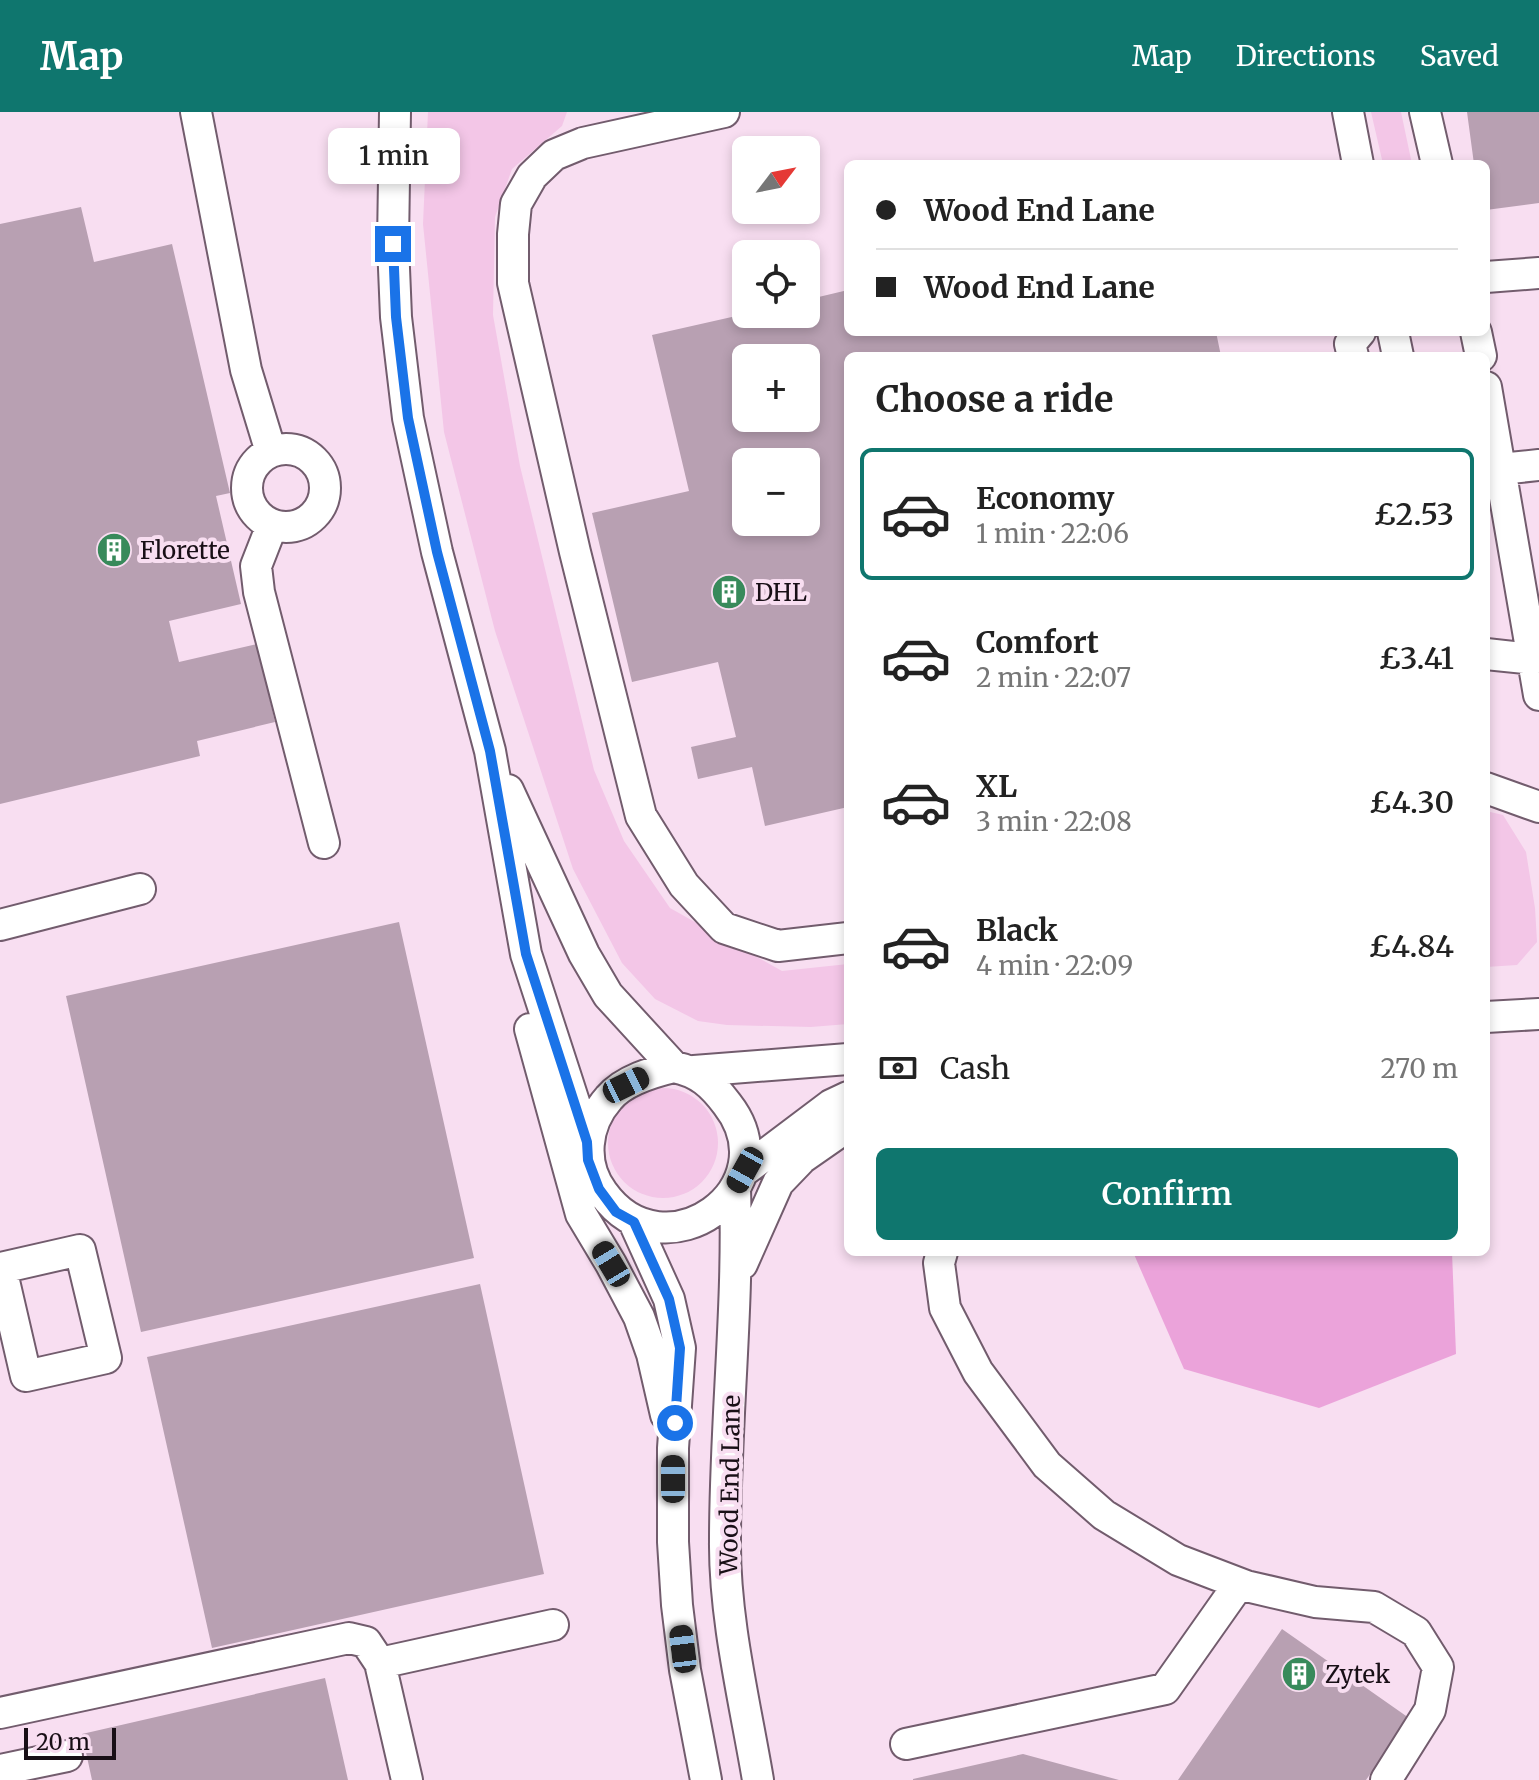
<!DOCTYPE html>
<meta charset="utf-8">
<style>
body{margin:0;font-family:Merriweather,serif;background:#f6f6f6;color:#222;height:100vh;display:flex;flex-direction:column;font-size:30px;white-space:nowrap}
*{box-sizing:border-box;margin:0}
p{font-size:26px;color:#767676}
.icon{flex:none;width:44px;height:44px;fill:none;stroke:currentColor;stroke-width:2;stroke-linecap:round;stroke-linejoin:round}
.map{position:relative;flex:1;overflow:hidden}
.drawer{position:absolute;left:844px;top:240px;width:646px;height:904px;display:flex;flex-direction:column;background:#fff;border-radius:12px;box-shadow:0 4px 12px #0003}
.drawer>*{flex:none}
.hud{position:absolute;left:844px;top:48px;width:646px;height:176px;border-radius:12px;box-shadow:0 4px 12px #0003;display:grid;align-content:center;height:176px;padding:0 32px;background:#fff}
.needle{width:52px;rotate:58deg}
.controls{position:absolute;left:732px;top:24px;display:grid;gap:16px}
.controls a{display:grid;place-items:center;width:88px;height:88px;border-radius:12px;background:#fff;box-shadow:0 4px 12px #0003;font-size:40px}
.scale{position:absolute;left:24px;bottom:20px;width:92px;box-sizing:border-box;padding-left:8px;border:4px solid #180f16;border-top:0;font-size:22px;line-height:28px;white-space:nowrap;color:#180f16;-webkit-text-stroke:6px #f8def1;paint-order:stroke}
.end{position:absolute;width:36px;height:36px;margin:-18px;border:10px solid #1a73e8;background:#fff;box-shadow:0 0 0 4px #fff}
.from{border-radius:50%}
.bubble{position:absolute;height:56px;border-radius:12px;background:#fff;box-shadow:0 4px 12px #0003;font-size:26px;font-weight:600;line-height:56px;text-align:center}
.car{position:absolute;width:24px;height:48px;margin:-24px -12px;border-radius:10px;box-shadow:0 0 6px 2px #0007;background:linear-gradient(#222 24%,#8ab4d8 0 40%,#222 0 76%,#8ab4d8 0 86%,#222 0)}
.hud b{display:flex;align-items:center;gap:28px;height:76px;font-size:30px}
.hud b+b{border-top:2px solid #e0e0e0}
.hud i{width:20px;height:20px;background:#222}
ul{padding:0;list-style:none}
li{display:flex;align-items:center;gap:24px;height:132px;margin:0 16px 12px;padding:0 16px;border:4px solid transparent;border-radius:12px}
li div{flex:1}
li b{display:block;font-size:30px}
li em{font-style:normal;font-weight:600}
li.active{border-color:#0f766e}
li>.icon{width:72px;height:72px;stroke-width:1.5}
h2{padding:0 32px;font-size:36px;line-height:96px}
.pay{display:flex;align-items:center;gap:20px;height:88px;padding:0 32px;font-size:30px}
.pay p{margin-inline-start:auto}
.primary-button{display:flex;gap:16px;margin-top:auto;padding:16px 32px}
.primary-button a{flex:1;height:92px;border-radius:12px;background:#0f766e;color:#fff;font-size:32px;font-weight:600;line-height:92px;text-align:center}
header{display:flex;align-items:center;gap:48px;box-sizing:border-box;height:112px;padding:0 40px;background:#0f766e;color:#fff}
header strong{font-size:38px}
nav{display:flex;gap:44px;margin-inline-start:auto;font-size:28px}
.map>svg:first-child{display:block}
</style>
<header>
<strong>Map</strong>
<nav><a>Map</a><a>Directions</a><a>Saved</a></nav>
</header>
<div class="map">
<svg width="1539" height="1668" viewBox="0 0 1539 1668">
<rect width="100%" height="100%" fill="#f8def1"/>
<path fill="#f3c6e7" d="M 428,0 L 567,0 L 562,14 L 512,57 L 495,105 L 493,203 L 520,354 L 594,658 L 624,729 L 670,796 L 782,859 L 848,852 L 848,912 L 811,915 L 727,913 L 698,909 L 655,887 L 622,851 L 573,757 L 495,519 L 444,320 L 423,112 Z
M 1371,0 L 1401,0 L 1412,52 L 1383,52 Z
M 1486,699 L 1503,703 L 1526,740 L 1535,796 L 1537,830 L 1517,853 L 1486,855 Z
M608 1031a55 55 0 1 1 110 0a55 55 0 1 1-110 0Z"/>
<path fill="#eba3da" d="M 1133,1140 L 1452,1140 L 1456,1242 L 1319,1296 L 1184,1257 Z"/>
<path fill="#b8a0b2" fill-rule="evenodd" d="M 1467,0 L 1539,0 L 1539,91 L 1486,98 L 1486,52 L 1474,52 Z
M 81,95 L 94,150 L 172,132 L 230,381 L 216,384 L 241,492 L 169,509 L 179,550 L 257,532 L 275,610 L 197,629 L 200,644 L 0,692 L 0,112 Z
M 848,178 L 848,220 L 1216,220 L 1221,244 L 848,244 L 848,695 L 765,714 L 752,655 L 698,667 L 691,635 L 736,625 L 718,550 L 632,570 L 592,401 L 689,379 L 652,223 L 745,202 L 806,202 L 806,188 ZM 746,246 L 806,246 L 806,306 L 746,306 ZM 746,350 L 806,350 L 806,410 L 746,410 Z
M 399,810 L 474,1146 L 141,1220 L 66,884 Z
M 480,1172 L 544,1462 L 212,1536 L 147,1245 Z
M 1282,1517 L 1409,1606 L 1366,1668 L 1178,1668 Z
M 325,1566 L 348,1668 L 92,1668 L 82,1622 Z
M 1023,1642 L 1119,1668 L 913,1668 L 913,1667 Z"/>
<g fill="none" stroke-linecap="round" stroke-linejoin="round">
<g stroke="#725c6d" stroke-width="34">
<path id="minor" d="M 196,0 L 246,258 L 271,340
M 395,0 L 393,132 L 396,205 L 408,306 L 437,440 L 490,639 L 526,842 L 587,1030
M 724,0 L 583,31 L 554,43 L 532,64 L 516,92 L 513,122 L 513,171 L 575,440 L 641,704 L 684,773 L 724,816 L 778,834 L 848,826
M 1348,0 L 1358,52
M 1425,0 L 1437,52
M 1486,165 L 1539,161
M 1393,220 L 1398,244
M 1476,220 L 1481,244
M 1353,244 L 1350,232 L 1360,220
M 1486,275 L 1539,583
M247 376a39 39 0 1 1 78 0a39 39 0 1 1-78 0Z
M 1500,357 L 1539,353
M 272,413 L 256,454 L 259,480 L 324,731
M 1486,542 L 1533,547
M 1486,676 L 1539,695
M 508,678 L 584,842 L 608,883 L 674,955
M 0,813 L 140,777
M 1486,905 L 1539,902
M 530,917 L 581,1102 L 611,1152 L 639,1205 L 652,1242 L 666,1303
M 674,955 C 699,960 712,972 727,992 C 792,1075 665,1167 603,1081 C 581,1052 585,1013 609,986 C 624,968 653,960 674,955 Z
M 694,959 L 848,947
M 745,1058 L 831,993 L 848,985
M 735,1076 C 739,1194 725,1310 725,1428 C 724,1506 745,1591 758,1668
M 634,1110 L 669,1187 L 680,1236 L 673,1336 L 673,1430 L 677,1493 L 685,1558 L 706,1668
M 942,1140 L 939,1151 L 945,1196 L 978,1260 L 1047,1353 L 1104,1403 L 1178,1448 L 1246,1474 L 1315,1490 L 1374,1495 L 1416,1520 L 1438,1555 L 1430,1598 L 1386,1668
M 742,1152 L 778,1071 L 802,1046 L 848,1014
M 0,1156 L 1,1156 L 80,1138 L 106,1246 L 26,1264 L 1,1156
M 380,1551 L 553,1513
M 0,1601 L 349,1526 L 366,1530 L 380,1551 L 407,1668
M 906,1632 L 1165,1577 L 1239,1472
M 0,1658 L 67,1644"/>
</g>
<use href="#minor" stroke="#fff" stroke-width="30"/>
</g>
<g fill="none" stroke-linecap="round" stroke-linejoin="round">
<path stroke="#1a73e8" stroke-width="10" d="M 393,132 L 396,205 L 408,306 L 437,440 L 490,639 L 526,842 L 587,1030 L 588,1048 L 599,1077 L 616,1100 L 634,1110 L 669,1187 L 680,1236 L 675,1311"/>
</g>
<defs>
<g id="building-disc" transform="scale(1.8)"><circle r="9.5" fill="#388a5b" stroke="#f8def1"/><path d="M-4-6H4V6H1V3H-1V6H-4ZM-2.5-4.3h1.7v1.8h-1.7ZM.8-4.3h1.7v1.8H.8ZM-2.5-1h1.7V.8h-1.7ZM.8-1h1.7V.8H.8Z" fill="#fff"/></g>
</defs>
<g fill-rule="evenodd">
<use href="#building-disc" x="114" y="438"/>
<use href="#building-disc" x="729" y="480"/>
<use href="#building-disc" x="1299" y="1562"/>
</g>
<g text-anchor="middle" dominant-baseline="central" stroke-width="8" stroke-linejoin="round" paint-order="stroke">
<g font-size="24" fill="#180f16" stroke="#f8def1" text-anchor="start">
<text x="140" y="438">Florette</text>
<text x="755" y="480">DHL</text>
<text x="1325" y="1562">Zytek</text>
</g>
<g font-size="24" fill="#180f16" stroke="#f8def1">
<text transform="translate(730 1373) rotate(-89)">Wood End Lane</text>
</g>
</g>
</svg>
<div class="controls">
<a><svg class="needle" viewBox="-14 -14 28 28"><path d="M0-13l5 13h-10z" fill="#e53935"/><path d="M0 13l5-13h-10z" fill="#767676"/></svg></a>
<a><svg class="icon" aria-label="locate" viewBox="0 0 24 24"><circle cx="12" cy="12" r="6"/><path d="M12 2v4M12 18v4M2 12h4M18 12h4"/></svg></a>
<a>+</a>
<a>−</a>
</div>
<div class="scale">20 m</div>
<i class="end from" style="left:675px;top:1311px"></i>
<i class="end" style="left:393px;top:132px"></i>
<div class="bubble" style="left:328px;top:16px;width:132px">1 min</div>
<i class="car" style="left:626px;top:973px;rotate:64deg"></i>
<i class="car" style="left:745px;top:1058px;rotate:209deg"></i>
<i class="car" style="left:611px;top:1152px;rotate:329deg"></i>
<i class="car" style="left:673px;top:1367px;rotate:0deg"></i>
<i class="car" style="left:683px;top:1537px;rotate:353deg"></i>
<div class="hud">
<b><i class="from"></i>Wood End Lane</b>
<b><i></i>Wood End Lane</b>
</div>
<section class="drawer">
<h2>Choose a ride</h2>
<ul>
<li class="active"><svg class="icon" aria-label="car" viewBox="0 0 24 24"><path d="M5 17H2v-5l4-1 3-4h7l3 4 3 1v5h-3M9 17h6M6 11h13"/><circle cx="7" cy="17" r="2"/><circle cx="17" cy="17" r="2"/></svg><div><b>Economy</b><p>1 min · 22:06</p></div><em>£2.53</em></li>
<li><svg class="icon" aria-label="car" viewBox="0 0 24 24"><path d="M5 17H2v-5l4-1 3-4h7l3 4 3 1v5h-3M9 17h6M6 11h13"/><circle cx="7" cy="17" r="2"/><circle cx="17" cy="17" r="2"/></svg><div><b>Comfort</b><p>2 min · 22:07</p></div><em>£3.41</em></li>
<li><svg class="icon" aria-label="car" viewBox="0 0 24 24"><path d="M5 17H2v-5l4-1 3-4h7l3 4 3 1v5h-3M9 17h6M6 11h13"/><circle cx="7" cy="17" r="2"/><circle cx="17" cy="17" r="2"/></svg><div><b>XL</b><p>3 min · 22:08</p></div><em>£4.30</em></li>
<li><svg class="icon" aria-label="car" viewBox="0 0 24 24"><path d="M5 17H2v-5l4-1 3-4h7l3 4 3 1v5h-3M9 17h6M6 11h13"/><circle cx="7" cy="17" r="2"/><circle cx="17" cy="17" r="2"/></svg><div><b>Black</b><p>4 min · 22:09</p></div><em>£4.84</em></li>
</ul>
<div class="pay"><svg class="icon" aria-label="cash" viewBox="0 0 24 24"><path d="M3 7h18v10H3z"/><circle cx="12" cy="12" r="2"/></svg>Cash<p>270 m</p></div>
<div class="primary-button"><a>Confirm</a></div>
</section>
</div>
